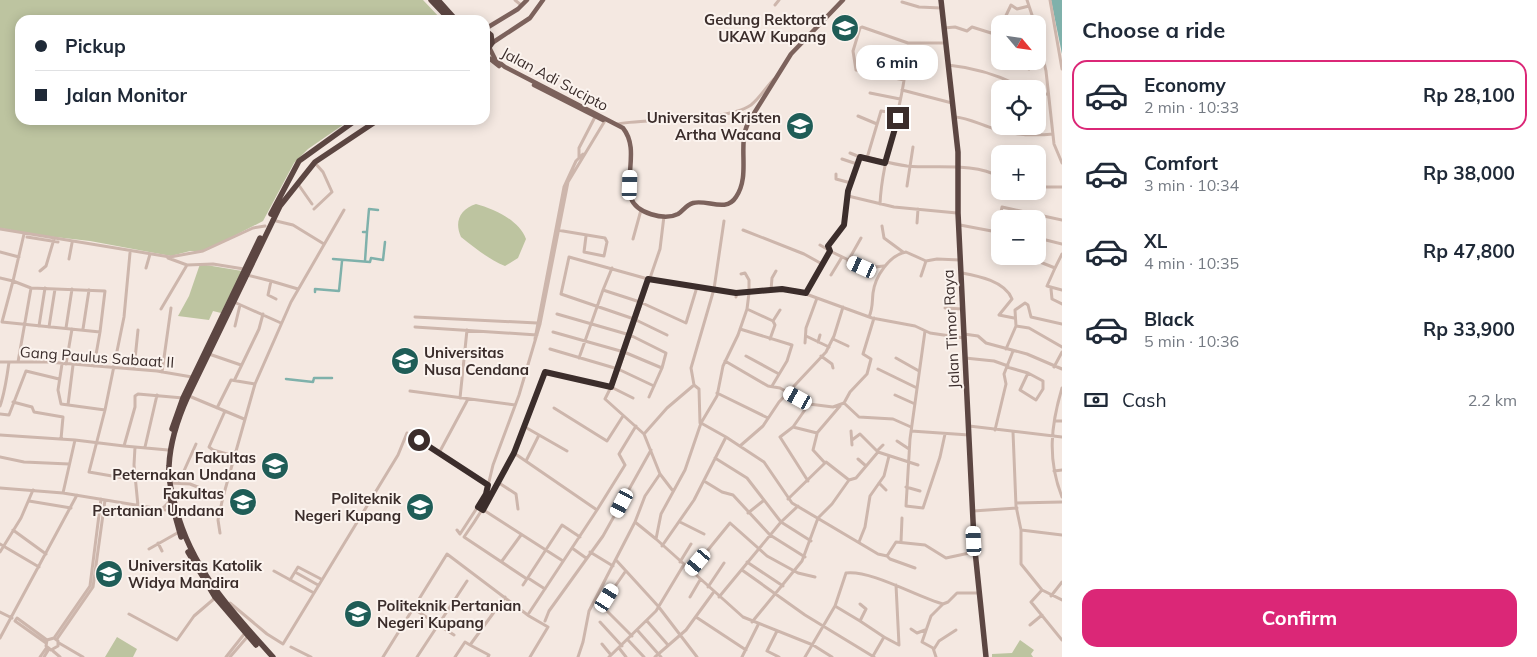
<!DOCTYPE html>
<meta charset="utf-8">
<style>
body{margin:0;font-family:Mulish,sans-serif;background:#f2f2f3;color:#1f2937;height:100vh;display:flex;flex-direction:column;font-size:19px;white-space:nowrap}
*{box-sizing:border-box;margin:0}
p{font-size:16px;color:#747a83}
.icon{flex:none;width:28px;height:28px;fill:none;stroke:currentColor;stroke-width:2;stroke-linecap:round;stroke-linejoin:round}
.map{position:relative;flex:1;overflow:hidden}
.details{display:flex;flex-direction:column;background:#fff;width:475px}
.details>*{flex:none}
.hud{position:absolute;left:15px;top:15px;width:475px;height:110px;border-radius:15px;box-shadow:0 2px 12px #0003;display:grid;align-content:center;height:110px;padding:0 20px;background:#fff}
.needle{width:32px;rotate:119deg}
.controls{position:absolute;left:991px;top:15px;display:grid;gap:10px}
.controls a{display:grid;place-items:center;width:55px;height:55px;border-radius:10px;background:#fff;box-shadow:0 2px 12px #0003;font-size:25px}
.end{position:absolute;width:22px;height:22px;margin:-11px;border:6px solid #3b2d2b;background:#fff;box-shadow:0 0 0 2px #fff}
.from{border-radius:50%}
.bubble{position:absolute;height:35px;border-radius:15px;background:#fff;box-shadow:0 2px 12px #0003;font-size:16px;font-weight:700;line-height:35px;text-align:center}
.car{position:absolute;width:15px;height:30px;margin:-15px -8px;border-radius:6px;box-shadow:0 0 4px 1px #0007;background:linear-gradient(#fff 24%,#345 0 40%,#fff 0 76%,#345 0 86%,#fff 0)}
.hud b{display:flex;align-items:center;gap:18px;height:48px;font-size:19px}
.hud b+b{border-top:1px solid #e0e1e3}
.hud i{width:12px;height:12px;background:#1f2937}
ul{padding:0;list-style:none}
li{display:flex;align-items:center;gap:15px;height:70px;margin:0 10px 8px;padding:0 10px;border:2px solid transparent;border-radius:15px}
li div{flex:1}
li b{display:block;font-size:19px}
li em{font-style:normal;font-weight:700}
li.active{border-color:#db2777}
li>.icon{width:45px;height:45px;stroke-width:1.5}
h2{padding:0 20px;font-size:22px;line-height:60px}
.pay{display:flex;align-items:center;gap:12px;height:55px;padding:0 20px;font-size:19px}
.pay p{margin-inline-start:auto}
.cta{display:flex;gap:10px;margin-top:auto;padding:10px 20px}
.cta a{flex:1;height:58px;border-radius:15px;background:#db2777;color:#fff;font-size:20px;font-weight:700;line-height:58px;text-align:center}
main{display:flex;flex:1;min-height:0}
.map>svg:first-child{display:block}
</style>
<main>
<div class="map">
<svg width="1062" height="657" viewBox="0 0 1062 657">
<rect width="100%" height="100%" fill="#f4e8e1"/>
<path fill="#bdc4a0" d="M 0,0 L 423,0 L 442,20 L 20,20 L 20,120 L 350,120 L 308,149 L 294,163 L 263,221 L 205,251 L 190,251 L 171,256 L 90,241 L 46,236 L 0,228 Z
M 476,204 C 494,209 519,220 526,239 L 518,258 L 505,266 C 488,259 475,248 461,237 C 454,222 460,209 476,204 Z
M 200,264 L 242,271 L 221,313 L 213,311 L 209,320 L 178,316 L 189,296 Z
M 117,637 L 137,649 L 133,657 L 105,657 Z
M 1020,640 L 1034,650 L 1031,654 L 1033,657 L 992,657 L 992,654 L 1012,653 Z"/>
<path fill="#7fb1ab" d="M 1051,0 L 1062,0 L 1062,54 Z"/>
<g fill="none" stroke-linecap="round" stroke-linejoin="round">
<path stroke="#7fb1ab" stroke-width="2.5" d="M 363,232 L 367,232 L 365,261
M 367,232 L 369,209 L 378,210
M 333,259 L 370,262 L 371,258 L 383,260 L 385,242
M 315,292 L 315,289 L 339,291 L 342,261
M 286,379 L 313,382 L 314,378 L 332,378"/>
<path stroke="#cdb6ac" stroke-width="3" d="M 515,0 L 521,5
M 1027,0 L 1035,24
M 1050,0 L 1062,69
M 902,2 L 919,7 L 941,8
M 775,5 L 779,0
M 1002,24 L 1011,5 L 1017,9 L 1029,6
M 944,28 L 955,27 L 967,31 L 972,27 L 991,33 L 1000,26
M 1038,36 L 1046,71 L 1054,144 L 1062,163
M 1038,61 L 1043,60
M 948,65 C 977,68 1000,75 1025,89
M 1029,69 L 1030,61
M 902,90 L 952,103
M 870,93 L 900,99
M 1038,95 L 1047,94
M 858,116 L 877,124
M 955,117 C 969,118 978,124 992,128 C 1012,135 1032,136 1053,134
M 618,124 C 651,118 726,122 751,105 C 760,98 766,87 774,79
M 850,153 L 860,157
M 579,157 L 579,148 L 596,115
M 867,158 L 881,111 L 896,113
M 842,159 L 857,164
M 836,174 L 836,179 L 851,183
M 298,184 L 312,204
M 907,186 L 913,147
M 1038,187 L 1062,187
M 1005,191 L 1005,193
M 848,196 L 894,207 L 957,213
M 880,204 C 882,161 898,122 904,80 L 856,70 L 853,51 L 860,28 L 862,27 L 908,43 L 945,43
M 314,209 L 332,192 L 323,172 L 315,163
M 664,216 L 660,249 L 616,377 L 605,399 L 644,434 L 660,474 L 673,491
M 272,220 L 293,225 L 324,244
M 917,223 L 918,209
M 960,225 L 997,232 L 1002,207 L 1062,220
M 882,226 L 884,238 L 903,252
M 0,229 L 170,257 L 203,251 L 253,228 L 265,226
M 557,230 L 605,238 L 607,242 L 604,256 L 584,252 L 586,236
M 743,230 L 804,254 L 822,264
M 27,237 L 58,242
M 1038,238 L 1062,244
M 633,239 L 641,210
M 820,245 L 827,249
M 830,251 L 828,246 L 844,225 L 848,191 L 861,156 C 876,159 891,164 907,166 C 937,169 973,162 1000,177
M 0,252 L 19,257
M 1025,256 L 1055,268 L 1047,286 L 1062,290
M 168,258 L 187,265
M 69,259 L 72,243
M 848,261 L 861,238
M 146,268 L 150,254
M 1055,268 L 1062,254
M 40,271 L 46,266 L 54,239
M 962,273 C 978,276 1005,281 1012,299 L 999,315 L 1014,318
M 741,274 L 745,273 L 749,280 L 749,293
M 247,275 L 271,281 L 268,295 L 276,299
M 831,275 L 842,257
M 921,276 L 926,261
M 0,278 L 13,281 L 24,234
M 271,281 L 298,289
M 1051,289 L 1052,299 L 1062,304
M 603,290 L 612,268
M 771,290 L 772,278 L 776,271
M 749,293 L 747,309 L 773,321 L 780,310
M 806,293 L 830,251 L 865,268 L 884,266
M 736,297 L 737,293 L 782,289 L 795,290 L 872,318 L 915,326 L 930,333 L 964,338
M 234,302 L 281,323
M 945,308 L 962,309
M 161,309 L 187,265 L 213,264 L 244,269
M 747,309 L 738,335 L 723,366 L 717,396 L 701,423 L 685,470 L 661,514 L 656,539 L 743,617 L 813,645 L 832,657
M 557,314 L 630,335 L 666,353 L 662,368 L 649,397
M 415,317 L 537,323
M 869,317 C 873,308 872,302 873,293 C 875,277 889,255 906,252 L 926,261 L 937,259 L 960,260
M 39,326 L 45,288
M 235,326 L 240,305
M 1016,326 L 1015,310 L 1025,303 L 1028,305 L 1031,317 L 1062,324
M 49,327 L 55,289
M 415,327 L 537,335
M 66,328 L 72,289
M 83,329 L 89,290
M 740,329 L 792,345 L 787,361 L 772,386
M 925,331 L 910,439 L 906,506 L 923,508 L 940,457 L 945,434
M 553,332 L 624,352 L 662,368
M 964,334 L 978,336 L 986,343 L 1027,354 L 1062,369
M 667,335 L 634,319 L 561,294 L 569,257 L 648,279 L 737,293
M 806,336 L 829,347
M 535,339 L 564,187 L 576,161 L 583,154
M 770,339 L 775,325 L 773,321
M 833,339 L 848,346
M 818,342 L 820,335
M 805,343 L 806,328 L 817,298
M 550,349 L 618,369 L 654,386
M 1006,349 L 1016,326 L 1029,328 L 1062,347
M 209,354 L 241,365
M 746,356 L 779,374
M 821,356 L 832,364 L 833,368
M 579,358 L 603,290 L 640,302 L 686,323 L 697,287
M 896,358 L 919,371
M 965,358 L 994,361 L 1008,366
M 725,361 L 768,386 L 780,388 L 809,404 L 833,407 L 844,403 L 859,417 L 893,419 L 911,427
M 0,362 L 48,362 L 157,371 L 192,377
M 18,362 L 31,288
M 62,364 L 58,390 L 61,404 L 105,410 L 124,317 L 130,253
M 66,364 L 72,329
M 94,366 L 100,332 L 2,322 L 13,281 L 31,288 L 105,291 L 100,332
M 1007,367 L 1028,373 L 1043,381 L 1043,389 L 1036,400 L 1020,390 L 1028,373
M 1054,367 L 1062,352
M 134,369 L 138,330
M 878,369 L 917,388
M 162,372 L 171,308
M 235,379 L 259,329 L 263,314
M 694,385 L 691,368 L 714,289 L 724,221
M 1062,388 C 1051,425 1047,459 1062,497
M 410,391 L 515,405
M 717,393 L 768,418
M 895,395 L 915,404
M 189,396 L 244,419
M 460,398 L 467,330
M 13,402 L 32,407 L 34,412 L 63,417 L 61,439
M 844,403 L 850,392 L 867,374 L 871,359 L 863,354 L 874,318
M 68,405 L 73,365
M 0,406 C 5,392 7,377 9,362
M 217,408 L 231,380 L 255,384
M 554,408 L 607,441 L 623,416
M 105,410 L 89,472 L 135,480
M 225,411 L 209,447 L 213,450 L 234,456
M 0,414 L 9,415 L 26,371 L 59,379
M 1055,421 L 1062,421
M 701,423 L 726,437 L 764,462 L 792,503 L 878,554 L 887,556 L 896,542 L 925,545 L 946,558 L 974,552
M 969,426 L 1062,437
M 525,427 L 567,451
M 793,427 L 817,433 L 840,406
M 995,430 L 1006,384 L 1004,374 L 1013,351
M 851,431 L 852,445
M 911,431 L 969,435
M 1013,432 L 1016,506 L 1021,530 L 1021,564 L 1042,590 L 1062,600
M 644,434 L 667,408 L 694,385 L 699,389 L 700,423
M 817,434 L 813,450 L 825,463
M 0,435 L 75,440 L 63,493
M 75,440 L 124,446
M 852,440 L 860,434 L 878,452 L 918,465
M 897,441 L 909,449
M 740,446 L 763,426 L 779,402 L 826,352 L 834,336 L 843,307
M 135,447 L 134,465 L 138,506
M 145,447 L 157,395
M 168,450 L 124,446 L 135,407 L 135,396 L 138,394 L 183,398
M 877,451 L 883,445
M 439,453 L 468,399
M 514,453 L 597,510 L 529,613
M 0,457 L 24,462 L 69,464
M 715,458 L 747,478 L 781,522 L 811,541
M 858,459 L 866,466
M 526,461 L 539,435
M 1054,471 L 1062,470
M 704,481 L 722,492 L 733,495 L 770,535 L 805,557
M 808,481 L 780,437 L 793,427 L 809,404
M 179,482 L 196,444
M 171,483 L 190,484 L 223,497
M 499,483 L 516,494 L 518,509
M 879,483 L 886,490
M 906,487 L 920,491
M 0,488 L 63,493 L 172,511
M 788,499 L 826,462 L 849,480
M 29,501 L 71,508
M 1016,503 L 1062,502
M 163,508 L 170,501
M 482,509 L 563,561
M 597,510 L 625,465 L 619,454 L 636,426
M 973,511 L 1017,508
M 748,513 L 763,501
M 635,522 L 645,496 L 660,474
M 680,522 L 704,534
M 13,530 L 46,554
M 457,530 L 460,534 L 486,494 L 493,465 L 519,395 L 540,324 L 568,182 L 606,119
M 1021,530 L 1062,535
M 220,533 L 218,520 L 223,497 L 255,384 L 291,302 L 344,210
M 859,542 L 865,527 L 870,496 L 884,476 L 889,456
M 901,542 L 902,518
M 158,543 L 162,551
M 0,544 L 39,567
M 662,546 L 694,500 L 726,437
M 572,548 L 586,558
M 149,549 L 179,532
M 0,552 L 21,518 L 33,490
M 590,552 L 613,566
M 887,556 L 890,559 L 915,568
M 616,560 L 658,606 L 697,657
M 502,561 L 521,535
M 680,562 L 691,544
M 747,562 L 783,586
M 742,570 L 805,615 L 874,657
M 274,571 L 314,593
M 295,572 L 318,585
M 625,572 L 607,598 L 604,608 L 632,636
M 690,572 L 730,523 L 767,556 L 798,573 L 815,577
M 528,578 L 545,589
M 527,579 L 464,537 C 500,486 526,432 545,372 L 611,387 L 633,398
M 290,580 L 298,567 L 321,579
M 523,585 L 562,525 L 580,537
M 708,587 L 724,563
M 1042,590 L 1031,602 L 1062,640
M 1051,596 L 1062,582
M 690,597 L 700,580
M 719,597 L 781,522 L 798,506
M 860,604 L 866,609 L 860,621 L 884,637 L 873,656
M 228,606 L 230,603 L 267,634 L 283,644 L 398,455 L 407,433 L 488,485
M 835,606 L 860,621
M 414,609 L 454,635
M 0,612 L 12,618
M 129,614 L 177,640 L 194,616 L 215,598
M 696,617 L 746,650
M 545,621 L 549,611 L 603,536 L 651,450
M 647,621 L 668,645
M 600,622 L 622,646
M 752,622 L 802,561 L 818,518 L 832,504 L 849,480 L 856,478 L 878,452
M 1030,625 L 1042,615
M 911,629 L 917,633 L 925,630
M 638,631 L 661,657
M 777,631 L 767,651 L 779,657
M 884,637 L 899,645 L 896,585
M 0,638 L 77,495
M 54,638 L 58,641 L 58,646 L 51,650 L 46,646 L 47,640 L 54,638 L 90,586 L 101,499
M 57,639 L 93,587 L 105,500
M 628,640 L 644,657
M 46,643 L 15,621 L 17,618 L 47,640
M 59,643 L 83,657
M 602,644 L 611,655
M 291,647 L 311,657
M 619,648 L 626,657
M 934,649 L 939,641 L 956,630
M 53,651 L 60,657
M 40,657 L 47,647
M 44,657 L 49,649
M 226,657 L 245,633
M 230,657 L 248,636
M 383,657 L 447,554 L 529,616 L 548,627 L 530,657
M 417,657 L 467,581
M 455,657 L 465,642 L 470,645
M 488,657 L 489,655 L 470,645 L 505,597
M 578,657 L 583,642 L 589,611 L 635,522 L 656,539
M 609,657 L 656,611 L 683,566
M 655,657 L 686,630 L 713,593
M 742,657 L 758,625
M 805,657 L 835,606 L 846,573 C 872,570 917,597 943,604 L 948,602 L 957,593 L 979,593
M 936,657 L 933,648 L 922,642 L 931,616 L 943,604"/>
<path stroke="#7c625c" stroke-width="4.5" d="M 485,29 L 518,9 L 527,0
M 492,43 L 530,18 L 543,0
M 490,49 L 495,59 L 505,67 L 623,128 C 639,148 625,175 631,198 C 636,213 664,221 678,214 C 683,211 686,205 693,203 C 707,199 726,213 736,197 C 751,175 737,146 748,123 L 791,54 L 843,0
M 485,55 L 499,66
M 534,85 L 603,120"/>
<path stroke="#5c4642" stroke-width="5.5" d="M 431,0 L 450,20
M 438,0 L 456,20
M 941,0 L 958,152 L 958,213 L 974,541 L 986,657
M 485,30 L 491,35 L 492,43 L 485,53
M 271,214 L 299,161 L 356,120
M 172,429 L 183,398 L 260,238
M 168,490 L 181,537
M 188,552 L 215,597 L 256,645
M 273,657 C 232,612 191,568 176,508 C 172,494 168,480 169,466 C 170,442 178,418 188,396 L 280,206 L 315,162 L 378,120"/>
</g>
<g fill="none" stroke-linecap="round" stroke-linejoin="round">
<path stroke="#3b2d2b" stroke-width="6" d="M 419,440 L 488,485 L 486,494 L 478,507 L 483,510 L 514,453 L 545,372 L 611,387 L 648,279 L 736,293 L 782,289 L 806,293 L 830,251 L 828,246 L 844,225 L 848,191 L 860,157 L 885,163 L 898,118"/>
</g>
<defs>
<g id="university-disc" transform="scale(1.4375)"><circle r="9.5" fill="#1f5d57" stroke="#fbf3ee"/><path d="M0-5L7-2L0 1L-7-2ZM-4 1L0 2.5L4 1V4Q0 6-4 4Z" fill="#fff"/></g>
</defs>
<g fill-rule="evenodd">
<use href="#university-disc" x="845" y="28"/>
<use href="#university-disc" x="800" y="126"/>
<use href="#university-disc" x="405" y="361"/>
<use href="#university-disc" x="275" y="466"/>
<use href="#university-disc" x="243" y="502"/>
<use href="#university-disc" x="420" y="507"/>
<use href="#university-disc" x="109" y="574"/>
<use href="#university-disc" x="358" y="614"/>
</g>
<g text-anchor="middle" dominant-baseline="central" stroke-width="4" stroke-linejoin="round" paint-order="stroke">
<g font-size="15" font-weight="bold" fill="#3b2d2b" stroke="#fbf3ee" text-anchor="end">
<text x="826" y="19">Gedung Rektorat<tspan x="826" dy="17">UKAW Kupang</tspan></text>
<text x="781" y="117">Universitas Kristen<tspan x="781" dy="17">Artha Wacana</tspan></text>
<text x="424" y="352" text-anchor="start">Universitas<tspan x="424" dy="17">Nusa Cendana</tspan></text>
<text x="256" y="457">Fakultas<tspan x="256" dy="17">Peternakan Undana</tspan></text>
<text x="224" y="493">Fakultas<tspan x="224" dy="17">Pertanian Undana</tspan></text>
<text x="401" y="498">Politeknik<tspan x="401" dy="17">Negeri Kupang</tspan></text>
<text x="128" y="565" text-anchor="start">Universitas Katolik<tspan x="128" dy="17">Widya Mandira</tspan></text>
<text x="377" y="605" text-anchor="start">Politeknik Pertanian<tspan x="377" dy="17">Negeri Kupang</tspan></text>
</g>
<g font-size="15" fill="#3b2d2b" stroke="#fbf3ee">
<text transform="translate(555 79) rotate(28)">Jalan Adi Sucipto</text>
<text transform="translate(951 329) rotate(-93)">Jalan Timor Raya</text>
<text transform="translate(97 357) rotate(4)">Gang Paulus Sabaat II</text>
</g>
</g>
</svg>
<div class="controls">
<a><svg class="needle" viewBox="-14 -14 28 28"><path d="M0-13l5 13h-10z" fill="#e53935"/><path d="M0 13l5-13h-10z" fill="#747a83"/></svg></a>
<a><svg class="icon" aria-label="locate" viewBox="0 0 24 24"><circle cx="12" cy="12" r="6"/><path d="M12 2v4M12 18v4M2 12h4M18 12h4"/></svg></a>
<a>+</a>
<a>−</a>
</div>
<i class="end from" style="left:419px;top:440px"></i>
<i class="end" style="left:898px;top:118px"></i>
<div class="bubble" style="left:856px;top:45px;width:82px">6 min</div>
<i class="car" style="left:630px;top:185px;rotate:2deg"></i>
<i class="car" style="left:862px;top:267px;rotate:294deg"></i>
<i class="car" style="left:798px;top:398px;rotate:299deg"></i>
<i class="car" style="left:622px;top:503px;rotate:208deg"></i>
<i class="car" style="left:974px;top:541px;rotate:357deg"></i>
<i class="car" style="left:698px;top:562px;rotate:220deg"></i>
<i class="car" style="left:607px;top:598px;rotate:32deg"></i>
<div class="hud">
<b><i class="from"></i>Pickup</b>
<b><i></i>Jalan Monitor</b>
</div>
</div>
<section class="details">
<h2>Choose a ride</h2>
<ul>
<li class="active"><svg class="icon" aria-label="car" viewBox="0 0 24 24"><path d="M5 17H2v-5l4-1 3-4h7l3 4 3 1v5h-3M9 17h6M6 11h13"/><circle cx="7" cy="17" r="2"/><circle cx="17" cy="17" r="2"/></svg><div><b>Economy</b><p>2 min · 10:33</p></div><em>Rp 28,100</em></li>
<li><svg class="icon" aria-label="car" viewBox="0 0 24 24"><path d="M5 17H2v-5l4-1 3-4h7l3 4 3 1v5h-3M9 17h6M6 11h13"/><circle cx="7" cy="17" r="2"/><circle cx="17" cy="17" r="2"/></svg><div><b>Comfort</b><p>3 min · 10:34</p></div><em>Rp 38,000</em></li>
<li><svg class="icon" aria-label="car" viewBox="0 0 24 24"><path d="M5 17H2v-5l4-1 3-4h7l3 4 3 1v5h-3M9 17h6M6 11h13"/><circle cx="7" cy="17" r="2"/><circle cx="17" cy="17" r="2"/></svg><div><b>XL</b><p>4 min · 10:35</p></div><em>Rp 47,800</em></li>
<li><svg class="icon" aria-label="car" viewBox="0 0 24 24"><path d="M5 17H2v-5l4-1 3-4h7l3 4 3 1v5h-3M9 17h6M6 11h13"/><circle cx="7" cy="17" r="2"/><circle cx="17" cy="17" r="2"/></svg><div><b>Black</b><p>5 min · 10:36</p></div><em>Rp 33,900</em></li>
</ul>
<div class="pay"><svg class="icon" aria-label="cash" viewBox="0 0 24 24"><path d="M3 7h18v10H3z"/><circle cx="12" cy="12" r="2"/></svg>Cash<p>2.2 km</p></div>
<div class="cta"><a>Confirm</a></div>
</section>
</main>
